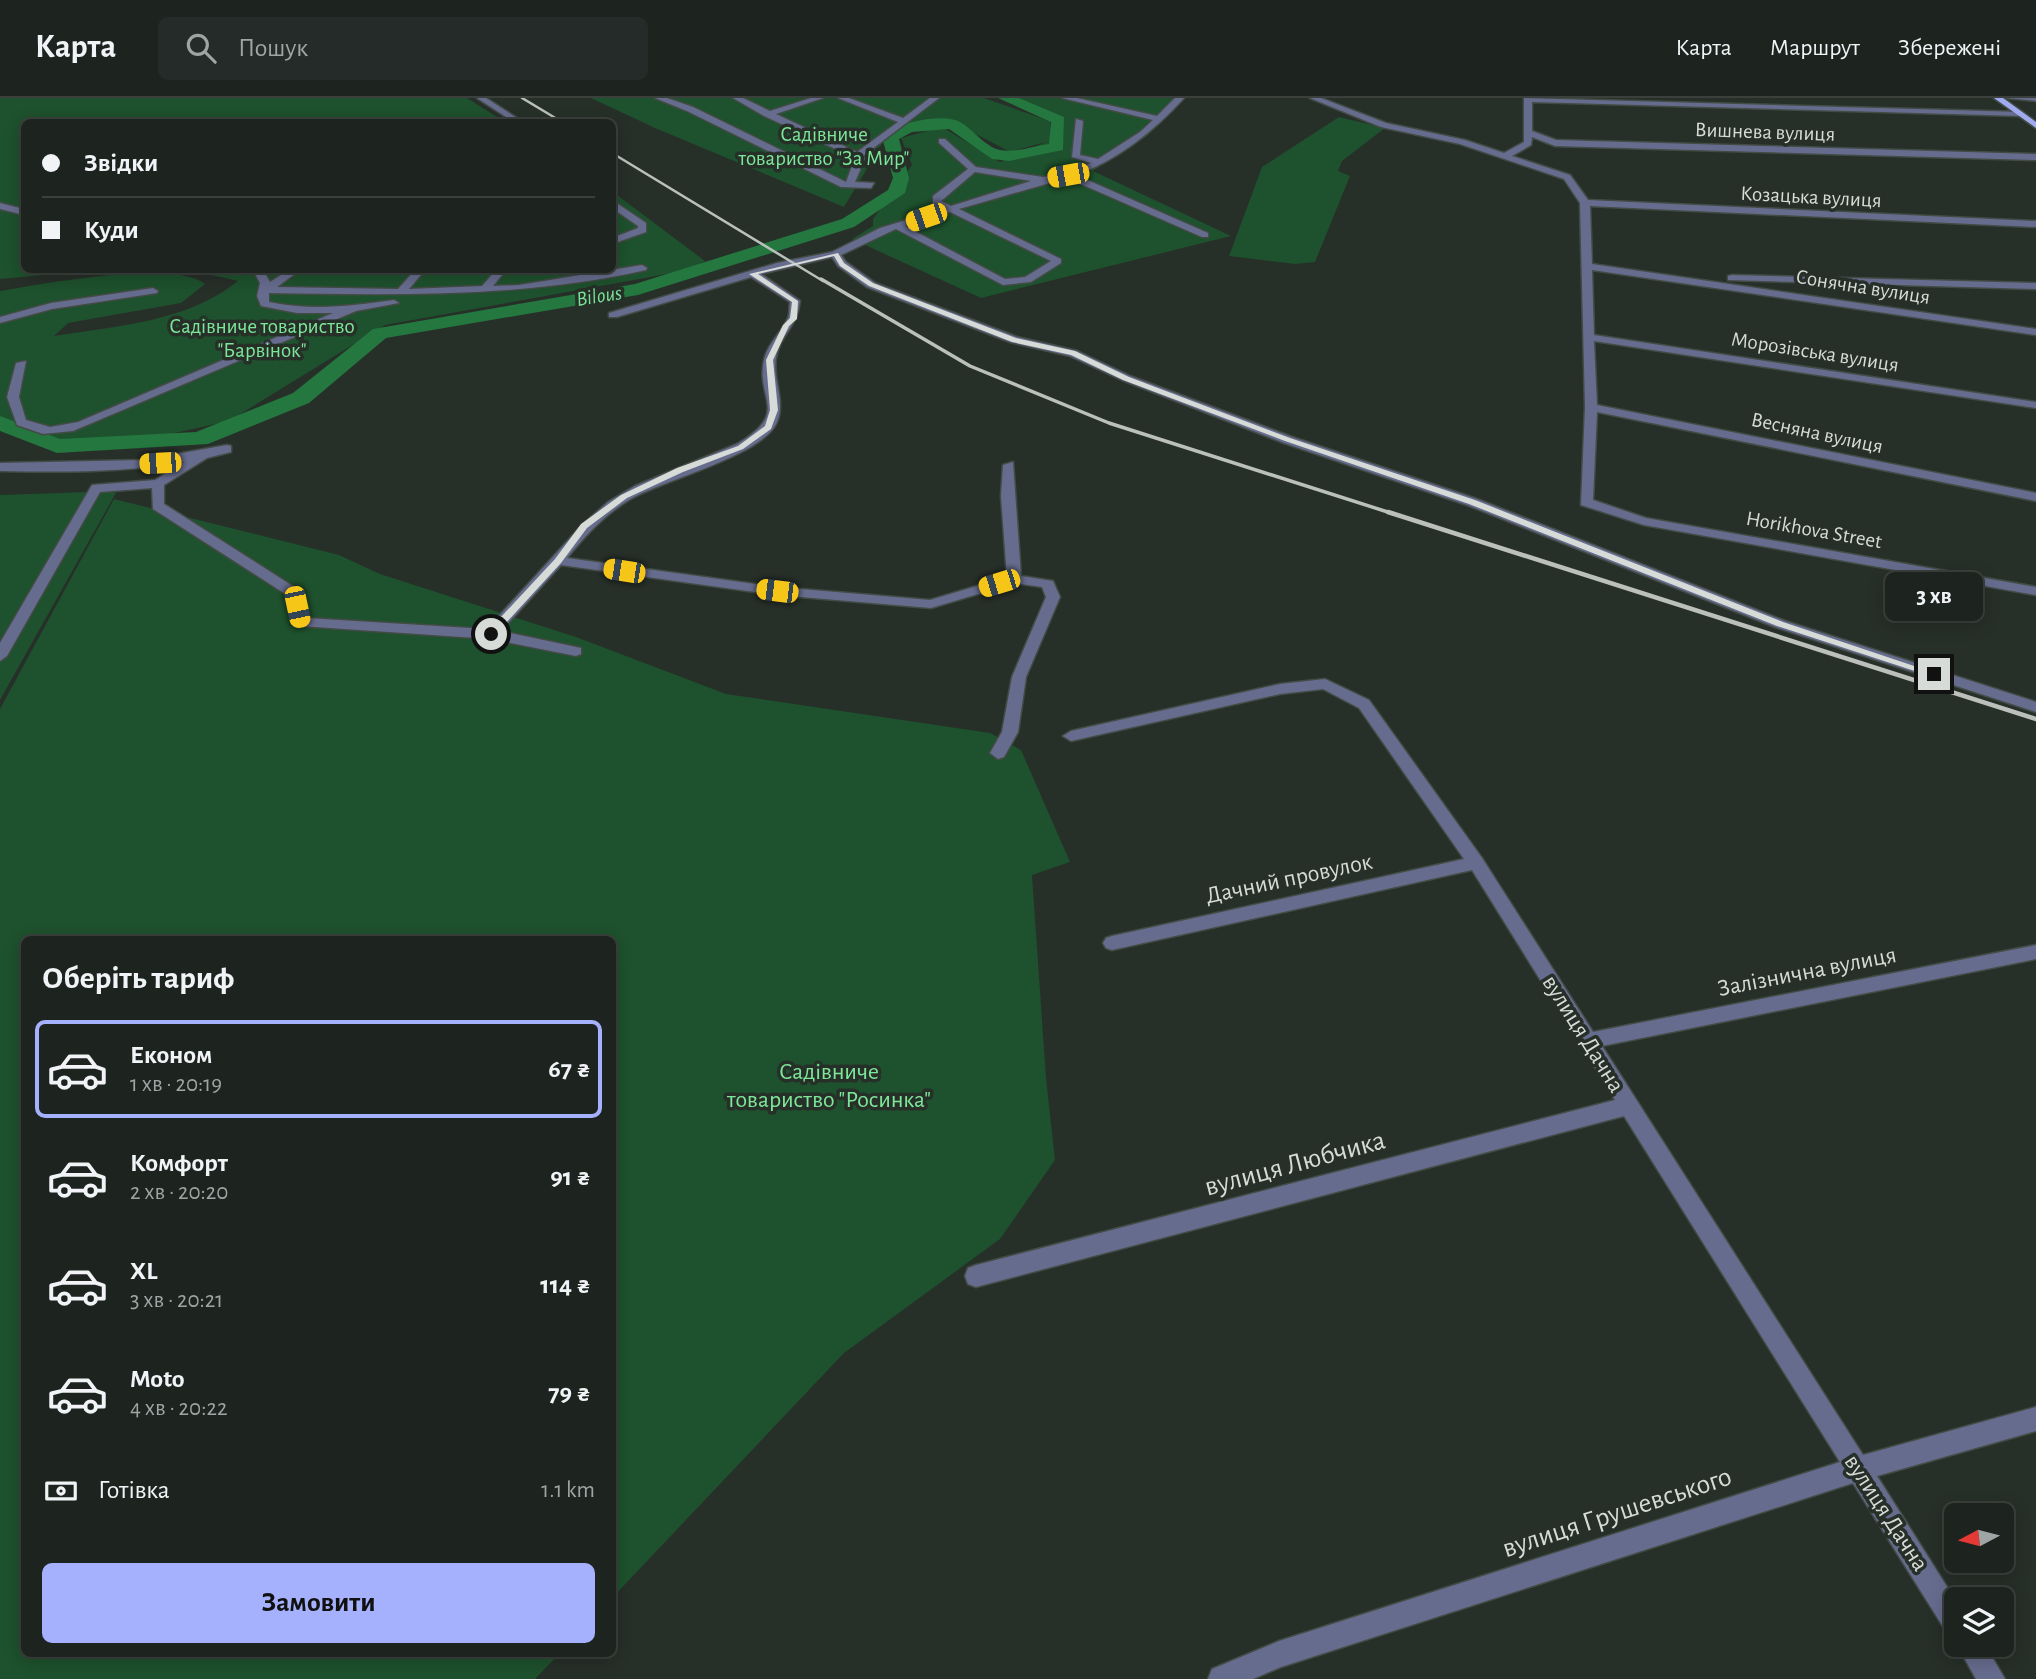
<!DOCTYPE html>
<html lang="uk">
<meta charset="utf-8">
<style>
body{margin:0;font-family:"Alegreya Sans",sans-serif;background:#252b28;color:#f1f3f6;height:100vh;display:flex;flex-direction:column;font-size:26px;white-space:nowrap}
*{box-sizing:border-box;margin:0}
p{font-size:23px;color:#a0a4a4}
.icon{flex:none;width:38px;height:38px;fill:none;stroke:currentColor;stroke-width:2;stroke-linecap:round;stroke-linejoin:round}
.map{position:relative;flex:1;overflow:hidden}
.sheet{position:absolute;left:21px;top:838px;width:595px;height:721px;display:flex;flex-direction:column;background:#1d231f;border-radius:10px;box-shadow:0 4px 18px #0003,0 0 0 2px #3b403d}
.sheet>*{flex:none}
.banner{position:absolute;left:21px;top:21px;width:595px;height:154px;border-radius:10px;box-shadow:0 4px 18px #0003,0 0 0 2px #3b403d;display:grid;align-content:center;height:154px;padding:0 21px;background:#1d231f}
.needle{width:46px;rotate:263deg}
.buttons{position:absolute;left:1944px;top:1405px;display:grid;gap:14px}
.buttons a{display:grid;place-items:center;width:70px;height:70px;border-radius:10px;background:#1d231f;box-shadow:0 4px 18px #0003,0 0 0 2px #3b403d;font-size:35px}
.end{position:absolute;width:32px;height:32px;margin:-16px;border:9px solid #d6dbd7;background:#111;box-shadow:0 0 0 4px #111}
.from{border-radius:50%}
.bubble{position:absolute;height:49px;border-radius:10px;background:#1d231f;box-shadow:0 4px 18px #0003,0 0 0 2px #3b403d;font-size:23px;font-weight:700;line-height:49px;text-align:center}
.car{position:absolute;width:21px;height:42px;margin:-21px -10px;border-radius:9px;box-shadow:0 0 5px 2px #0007;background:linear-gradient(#f5c518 24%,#345 0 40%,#f5c518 0 76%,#345 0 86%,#f5c518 0)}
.banner b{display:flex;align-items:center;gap:24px;height:66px;font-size:26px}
.banner b+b{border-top:2px solid #3b403d}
.banner i{width:18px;height:18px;background:#f1f3f6}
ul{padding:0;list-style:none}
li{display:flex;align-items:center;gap:21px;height:98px;margin:0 14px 10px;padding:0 7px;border:4px solid transparent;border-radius:10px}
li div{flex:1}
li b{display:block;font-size:26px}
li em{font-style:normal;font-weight:700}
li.current{border-color:#a5b1fc}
li>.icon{width:63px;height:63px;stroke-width:1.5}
h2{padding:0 21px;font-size:32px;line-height:84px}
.pay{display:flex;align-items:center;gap:18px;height:77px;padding:0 21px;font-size:26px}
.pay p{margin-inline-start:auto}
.button{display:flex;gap:14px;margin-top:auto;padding:14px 21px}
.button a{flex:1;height:80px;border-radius:10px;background:#a5b1fc;color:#111;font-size:28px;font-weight:700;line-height:80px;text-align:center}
header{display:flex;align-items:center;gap:42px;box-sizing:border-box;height:98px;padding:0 35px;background:#1d231f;border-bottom:2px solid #3b403d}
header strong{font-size:33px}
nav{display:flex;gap:38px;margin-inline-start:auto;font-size:24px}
.search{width:490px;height:63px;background:#252b28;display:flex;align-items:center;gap:18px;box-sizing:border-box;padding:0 24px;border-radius:10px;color:#a0a4a4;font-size:26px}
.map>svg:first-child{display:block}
</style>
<header>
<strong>Карта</strong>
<div class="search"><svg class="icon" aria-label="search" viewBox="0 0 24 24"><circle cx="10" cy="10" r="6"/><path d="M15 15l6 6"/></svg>Пошук</div>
<nav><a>Карта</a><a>Маршрут</a><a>Збережені</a></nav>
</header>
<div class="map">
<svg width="2036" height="1581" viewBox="0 0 2036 1581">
<rect width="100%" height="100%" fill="#272f29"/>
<path fill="#1e512d" d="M 0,0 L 467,0 L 505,24 L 24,24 L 24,172 L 612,172 L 613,94 L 705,163 L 689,172 L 385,227 L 229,323 L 125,346 L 59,345 L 48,335 L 0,320 L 0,193 C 40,186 175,161 205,186 L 181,205 L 68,225 L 54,238 C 116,228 187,224 238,183 C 161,162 78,174 0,181 Z
M 591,0 L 984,0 L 1050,23 L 1051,43 L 1061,38 L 1062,25 L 1054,16 L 1007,0 L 1183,0 L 1147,38 L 1093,73 L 1231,138 L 981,200 L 852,141 L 873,128 L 873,121 L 912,67 L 901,40 L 942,29 L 1000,64 L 1046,44 L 1010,54 L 953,24 L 909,26 L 886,39 L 844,109 L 655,30 Z
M 1339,19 L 1385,30 L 1342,63 L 1338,73 L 1350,78 L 1315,164 L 1295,166 L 1229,158 L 1262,69 Z
M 117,393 L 0,602 L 0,397 Z
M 114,401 L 339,457 L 380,476 L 576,539 L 726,596 L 990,635 L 1021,652 L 1070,764 L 1032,777 L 1046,980 L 1055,1062 L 1000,1141 L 844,1255 L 613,1499 L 612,842 L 24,842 L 24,1556 L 559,1556 L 535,1581 L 0,1581 L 0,611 Z"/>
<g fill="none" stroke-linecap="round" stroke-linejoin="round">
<path fill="#23773f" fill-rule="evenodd" d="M 998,0 L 1019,0 L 1064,19 L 1063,52 L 1009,63 L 992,61 L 949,31 L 912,34 L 899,41 L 909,80 L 905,95 L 854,129 L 638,197 L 386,240 L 309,305 L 208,346 L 57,355 L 0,333 L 0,318 L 60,341 L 196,334 L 293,295 L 373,231 L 635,186 L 842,121 L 888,92 L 893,80 L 882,39 C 894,25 943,14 960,24 C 973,31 985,49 1000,52 C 1015,55 1034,48 1049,46 L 1051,24 Z"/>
<g stroke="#434b45" stroke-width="3">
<path id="minor" d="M 477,0 L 486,0 L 523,24 L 514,24 Z
M 655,0 L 667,0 L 693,9 L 846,84 L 855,60 L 764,18 L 733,0 L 743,0 L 770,13 L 811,0 L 823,0 L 776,16 L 857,54 L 898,24 L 838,0 L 849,0 L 903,20 L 930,0 L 939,0 L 863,58 L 865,61 L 855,84 L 874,85 L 871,90 L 841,89 L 687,13 Z
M 1062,0 L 1077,0 L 1157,18 L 1175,0 L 1184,0 C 1155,32 1118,62 1076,77 L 1208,135 L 1208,139 L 1202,139 L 1067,80 L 959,111 L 1061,161 L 1061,165 L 1031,184 L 1003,187 L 896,131 L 841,157 L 846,164 L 875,185 L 1017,239 L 1077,253 L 1130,278 L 1292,339 L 1477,401 L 1785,523 L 2036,604 L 2036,614 L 1775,529 L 1467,407 L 1284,345 L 1122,282 L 1070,258 L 1010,244 L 867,189 L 838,168 L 832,159 L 761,176 L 800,203 C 797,230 780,236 776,260 C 772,281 786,303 777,324 C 763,358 662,382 629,402 C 604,417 585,438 567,460 L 777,489 L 930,502 L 1007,479 L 1001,398 L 1003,367 L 1013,364 L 1021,478 L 1053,483 L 1060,499 L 1026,579 L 1018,634 L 1004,659 L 998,661 L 990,655 L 1002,634 L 1012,579 L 1046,499 L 1042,489 L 1015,485 L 931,510 L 777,497 L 561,467 L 501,533 L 581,550 L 581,556 L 576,558 L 491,541 L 300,528 L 293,524 L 287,497 L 153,411 L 152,390 L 100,394 L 7,558 L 0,563 L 0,545 L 92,387 L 155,382 L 184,364 C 123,375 61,374 0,373 L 0,365 L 143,362 L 227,347 L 231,348 L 231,354 L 207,360 L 164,387 L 164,406 L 299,492 L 306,520 L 487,531 L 582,427 L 608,404 L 635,388 L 737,346 C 793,313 753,301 765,258 C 770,243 782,234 788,220 C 790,216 789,209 790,204 L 751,179 L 617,219 L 609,219 L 609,215 L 777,165 L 832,154 L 880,130 L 942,111 L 933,106 L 933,98 L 968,71 L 939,45 L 939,41 L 945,41 L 976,69 L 1043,79 L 1070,74 L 1091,65 L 1072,59 L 1076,21 L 1083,23 L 1080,57 L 1098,61 L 1140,34 L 1153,22 ZM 975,74 L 1031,83 L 951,108 L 941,103 ZM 950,114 L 1051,163 L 1025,179 L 1005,181 L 905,128 Z
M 1310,0 L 1321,0 L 1386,25 L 1465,42 L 1504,55 L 1524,44 L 1524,0 L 2023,14 L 2020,18 L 1532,4 L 1532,33 L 1556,42 L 2036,56 L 2036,62 L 1555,48 L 1532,39 L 1531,47 L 1512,58 L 1570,77 L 1588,102 L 2036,123 L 2036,129 L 1590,108 L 1592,166 L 2036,231 L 2036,237 L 1592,172 L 1594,237 L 2036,304 L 2036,310 L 1594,243 L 1597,307 L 2036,395 L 2036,403 L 1597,314 L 1593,402 L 1646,420 L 2036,489 L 2036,497 L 1644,427 L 1581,407 L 1585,309 L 1580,105 L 1564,81 L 1460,46 L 1381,29 Z
M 2007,0 L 2036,0 L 2036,3 Z
M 612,102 L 646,125 L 646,134 L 612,146 L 612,140 L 638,130 L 638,128 L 612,110 Z
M 0,105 L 24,111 L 24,117 L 0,111 Z
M 642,167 L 647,170 L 646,172 C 521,200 395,197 269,195 L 269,204 C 311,213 352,208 394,202 L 399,205 L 356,213 L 73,333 L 43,336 L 17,327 L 7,299 L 16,265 L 26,263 L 19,299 L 26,322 L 50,329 L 78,324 L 333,215 L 297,215 L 261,208 L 257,198 L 260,185 L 253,172 L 263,172 L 270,184 L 289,172 L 300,172 L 277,189 L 398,191 L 415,172 L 425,172 L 409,191 L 482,188 L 496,172 L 506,172 L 493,188 L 519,187 Z
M 1732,177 L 2036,185 L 2036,191 L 1728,182 L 1728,178 Z
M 153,190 L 158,193 L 157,195 L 52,211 L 0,225 L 0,219 L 51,205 Z
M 1325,581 L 1369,602 L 1482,760 L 1593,934 L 2036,847 L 2036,861 L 1602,948 L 1863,1357 L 2036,1309 L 2036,1333 L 1877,1378 L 1956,1503 L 1956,1539 L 1947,1535 L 1853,1385 L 1281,1569 L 1253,1581 L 1208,1581 L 1212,1571 L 1279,1543 L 1840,1364 L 1624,1018 L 976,1189 L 968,1186 L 965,1178 L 968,1170 L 976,1167 L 1615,1002 L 1472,772 L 1112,852 L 1106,850 L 1103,845 L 1106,840 L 1112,838 L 1464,761 L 1359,610 L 1323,591 L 1280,596 L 1071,643 L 1063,638 L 1071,633 L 1280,586 Z
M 1957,1547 L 1985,1547 L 2005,1581 L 1976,1581 Z"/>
</g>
<g stroke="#434b45" stroke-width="3">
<path id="major" d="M 1994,0 L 2003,0 L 2036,24 L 2036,30 Z"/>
</g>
<use href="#minor" fill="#666c8e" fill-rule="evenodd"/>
<use href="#major" fill="#9faaef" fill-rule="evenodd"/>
<path stroke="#bbc0bc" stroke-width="2.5" d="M 522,0 L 562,24
M 612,55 L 823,183"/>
<path stroke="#bbc0bc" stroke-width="3.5" d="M 821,181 L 970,268 L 1109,325 L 1394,416"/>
<path stroke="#bbc0bc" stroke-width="4.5" d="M 1388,414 L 2036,621"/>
</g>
<path fill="#d6dbd7" d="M 838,155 L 844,165 L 873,185 L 1016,240 L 1075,253 L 1129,279 L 1290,340 L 1475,402 L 1783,524 L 1938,576 L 1930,578 L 1777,528 L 1469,406 L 1285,343 L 1123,282 L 1071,257 L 1012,244 L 869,188 L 840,168 L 834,158 L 758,176 L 798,203 L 797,221 L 789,228 L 773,262 L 778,312 L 771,331 L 743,351 L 683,374 L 627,400 L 587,430 L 561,465 L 494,538 L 487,538 L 487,534 L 555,461 L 581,426 L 621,397 L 677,370 L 738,348 L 765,328 L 770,312 L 766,262 L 783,227 L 790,220 L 792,204 L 749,176 Z"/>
<g text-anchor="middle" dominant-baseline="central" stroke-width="7" stroke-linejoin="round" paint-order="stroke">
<g font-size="21" fill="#d6dbd7" stroke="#272f29">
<text transform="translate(1765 34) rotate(2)">Вишнева вулиця</text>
<text transform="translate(1811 99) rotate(3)">Козацька вулиця</text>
<text transform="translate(1863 189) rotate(9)">Сонячна вулиця</text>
<text transform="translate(1815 254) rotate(9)">Морозівська вулиця</text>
<text transform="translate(1817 335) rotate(12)">Весняна вулиця</text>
<text transform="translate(1814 432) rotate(10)">Horikhova Street</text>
</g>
<g font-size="21" fill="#7ce798" stroke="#272f29">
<text x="824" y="36">Садівниче<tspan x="824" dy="24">товариство "За Мир"</tspan></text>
<text x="262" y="228">Садівниче товариство<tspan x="262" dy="24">"Барвінок"</tspan></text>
</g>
<g font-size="21" font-style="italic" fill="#79e395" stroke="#272f29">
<text transform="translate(599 198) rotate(-9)">Bilous</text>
</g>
<g font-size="24" fill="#d6dbd7" stroke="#272f29">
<text transform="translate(1289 781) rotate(-12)">Дачний провулок</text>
<text transform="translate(1807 874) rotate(-11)">Залізнична вулиця</text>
<text transform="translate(1583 936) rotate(58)">вулиця Дачна</text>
<text transform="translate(1886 1415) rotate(57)">вулиця Дачна</text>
</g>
<g font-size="24" fill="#7ce798" stroke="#272f29">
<text x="829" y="974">Садівниче<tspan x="829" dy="28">товариство "Росинка"</tspan></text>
</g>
<g font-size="28" fill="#d6dbd7" stroke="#272f29">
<text transform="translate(1295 1066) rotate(-15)">вулиця Любчика</text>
<text transform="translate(1617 1415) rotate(-18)">вулиця Грушевського</text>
</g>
</g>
</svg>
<div class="buttons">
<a><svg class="needle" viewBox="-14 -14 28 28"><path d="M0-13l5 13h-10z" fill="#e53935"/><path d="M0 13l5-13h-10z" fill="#a0a4a4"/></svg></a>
<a><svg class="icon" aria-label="layers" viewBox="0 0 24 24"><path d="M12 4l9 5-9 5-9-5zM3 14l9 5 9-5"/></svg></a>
</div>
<i class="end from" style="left:491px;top:536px"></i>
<i class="end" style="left:1934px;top:576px"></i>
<div class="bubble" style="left:1885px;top:474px;width:98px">3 хв</div>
<i class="car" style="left:1068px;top:77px;rotate:260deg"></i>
<i class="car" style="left:926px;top:119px;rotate:251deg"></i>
<i class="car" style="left:160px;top:365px;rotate:267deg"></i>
<i class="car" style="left:624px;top:473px;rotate:279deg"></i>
<i class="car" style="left:999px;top:485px;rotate:253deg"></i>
<i class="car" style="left:777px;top:493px;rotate:277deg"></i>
<i class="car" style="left:297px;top:509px;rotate:168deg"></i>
<div class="banner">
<b><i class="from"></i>Звідки</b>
<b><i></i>Куди</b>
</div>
<section class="sheet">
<h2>Оберіть тариф</h2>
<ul>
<li class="current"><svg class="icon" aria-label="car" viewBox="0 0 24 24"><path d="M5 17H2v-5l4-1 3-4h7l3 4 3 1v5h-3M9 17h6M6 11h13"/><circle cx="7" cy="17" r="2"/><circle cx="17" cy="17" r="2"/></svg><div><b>Економ</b><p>1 хв · 20:19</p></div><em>67 ₴</em></li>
<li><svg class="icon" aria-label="car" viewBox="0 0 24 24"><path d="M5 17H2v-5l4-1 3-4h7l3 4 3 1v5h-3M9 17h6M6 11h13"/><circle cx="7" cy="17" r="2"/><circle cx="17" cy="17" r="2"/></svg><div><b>Комфорт</b><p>2 хв · 20:20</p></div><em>91 ₴</em></li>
<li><svg class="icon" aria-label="car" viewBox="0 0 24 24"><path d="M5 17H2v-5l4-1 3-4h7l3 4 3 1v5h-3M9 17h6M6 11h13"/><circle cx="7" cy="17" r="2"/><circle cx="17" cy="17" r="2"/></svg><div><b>XL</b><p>3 хв · 20:21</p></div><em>114 ₴</em></li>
<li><svg class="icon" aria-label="car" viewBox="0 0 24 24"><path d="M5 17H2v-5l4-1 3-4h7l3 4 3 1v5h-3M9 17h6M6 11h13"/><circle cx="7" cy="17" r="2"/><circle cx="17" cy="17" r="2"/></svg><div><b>Moto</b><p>4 хв · 20:22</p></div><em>79 ₴</em></li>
</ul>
<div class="pay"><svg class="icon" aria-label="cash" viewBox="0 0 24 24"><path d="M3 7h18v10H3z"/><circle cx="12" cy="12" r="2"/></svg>Готівка<p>1.1 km</p></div>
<div class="button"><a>Замовити</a></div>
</section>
</div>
